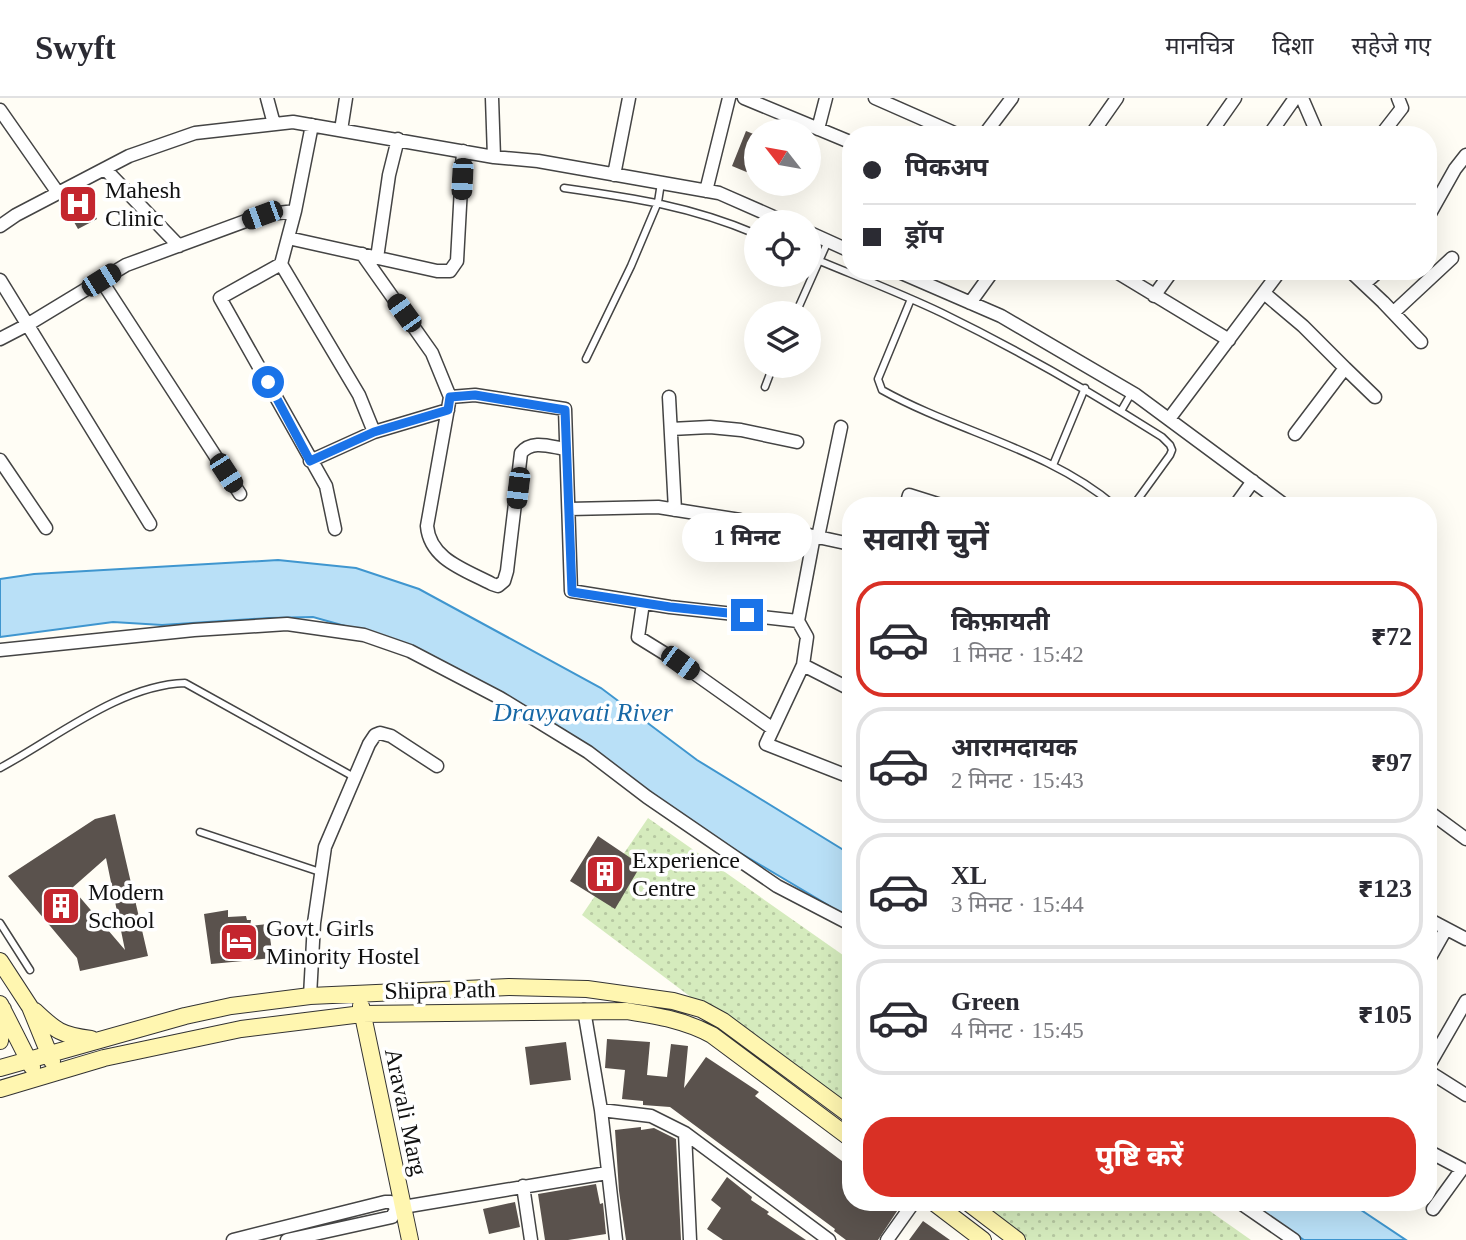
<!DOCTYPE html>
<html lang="hi">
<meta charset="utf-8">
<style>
body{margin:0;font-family:"Times New Roman","Noto Sans Devanagari",serif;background:#f2f2f3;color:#2b2b33;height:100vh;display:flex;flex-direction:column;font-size:26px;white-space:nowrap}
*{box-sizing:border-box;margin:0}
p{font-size:23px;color:#7c7c81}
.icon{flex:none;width:38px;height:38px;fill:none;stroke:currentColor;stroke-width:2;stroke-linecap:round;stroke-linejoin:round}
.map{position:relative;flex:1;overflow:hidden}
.side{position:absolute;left:842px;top:399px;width:595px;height:714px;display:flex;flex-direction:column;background:#fff;border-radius:28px;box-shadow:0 7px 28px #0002}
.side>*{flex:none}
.banner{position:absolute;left:842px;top:28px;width:595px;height:154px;border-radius:28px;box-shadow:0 7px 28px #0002;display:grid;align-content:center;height:154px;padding:0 21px;background:#fff}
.needle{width:46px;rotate:301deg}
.tools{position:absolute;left:744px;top:21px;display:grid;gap:14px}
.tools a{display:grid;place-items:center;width:77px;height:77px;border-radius:50%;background:#fff;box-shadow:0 7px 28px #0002;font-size:35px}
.end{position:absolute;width:32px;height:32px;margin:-16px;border:9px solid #1a73e8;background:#fff;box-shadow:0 0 0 4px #fff}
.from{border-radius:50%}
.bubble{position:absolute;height:49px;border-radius:24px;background:#fff;box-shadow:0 7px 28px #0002;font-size:23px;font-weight:800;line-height:49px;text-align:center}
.car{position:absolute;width:21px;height:42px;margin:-21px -10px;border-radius:9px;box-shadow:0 0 5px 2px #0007;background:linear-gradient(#222 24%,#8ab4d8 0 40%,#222 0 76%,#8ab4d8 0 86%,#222 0)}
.banner b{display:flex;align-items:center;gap:24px;height:66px;font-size:26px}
.banner b+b{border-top:2px solid #e1e1e2}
.banner i{width:18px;height:18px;background:#2b2b33}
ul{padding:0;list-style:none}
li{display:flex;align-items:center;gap:21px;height:116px;margin:0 14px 10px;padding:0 7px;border:4px solid #e1e1e2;border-radius:28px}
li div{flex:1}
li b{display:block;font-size:26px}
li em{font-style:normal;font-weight:800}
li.active{border-color:#d93025}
li>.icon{width:63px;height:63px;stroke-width:1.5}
h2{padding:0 21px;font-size:32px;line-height:84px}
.button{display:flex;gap:14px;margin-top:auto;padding:14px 21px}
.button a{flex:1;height:80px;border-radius:28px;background:#d93025;color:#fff;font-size:28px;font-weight:800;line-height:80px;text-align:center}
header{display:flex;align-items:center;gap:42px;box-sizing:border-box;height:98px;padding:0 35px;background:#fff;border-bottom:2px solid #e1e1e2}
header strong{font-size:33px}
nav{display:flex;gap:38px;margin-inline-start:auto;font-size:24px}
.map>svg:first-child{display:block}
</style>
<header>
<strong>Swyft</strong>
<nav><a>मानचित्र</a><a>दिशा</a><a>सहेजे गए</a></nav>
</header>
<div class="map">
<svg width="1466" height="1142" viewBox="0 0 1466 1142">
<defs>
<pattern id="park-dots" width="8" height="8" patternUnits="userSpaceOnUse" patternTransform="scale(1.75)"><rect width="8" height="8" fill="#d5ebbd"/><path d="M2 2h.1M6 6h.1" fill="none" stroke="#b6c8a1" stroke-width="1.8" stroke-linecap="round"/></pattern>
</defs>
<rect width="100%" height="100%" fill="#fffdf5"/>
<path fill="url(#park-dots)" d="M 648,720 L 850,862 L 850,1019 L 582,817 Z
M 964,1104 L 1197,1104 L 1251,1142 L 1014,1142 Z"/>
<path fill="#b9e0f7" stroke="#3f96cf" stroke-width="2" d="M 278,462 L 356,470 L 419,491 L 601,590 L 697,662 L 850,756 L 850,823 L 828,807 L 693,727 L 564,638 L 388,540 L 313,519 L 269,520 L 162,527 L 113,524 L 0,539 L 0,481 L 34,476 Z
M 1249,1104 L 1349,1104 L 1406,1142 L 1304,1142 Z"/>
<path fill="#5a524d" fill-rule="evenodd" d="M 746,33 L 756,37 L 756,78 L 732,68 Z
M 82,92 L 97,121 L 78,131 L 62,103 Z
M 115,716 L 148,858 L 80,873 L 77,860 L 8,778 L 95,721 ZM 106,760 L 125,852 L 72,790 Z
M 598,738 L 641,767 L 615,811 L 570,783 Z
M 228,812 L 228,819 L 246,818 L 247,822 L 251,822 L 250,828 L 268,826 L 273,860 L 211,866 L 204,816 Z
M 607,941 L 650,944 L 647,977 L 667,979 L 671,946 L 688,948 L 684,990 L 706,959 L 759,994 L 755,998 L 850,1069 L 850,1104 L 903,1104 L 878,1142 L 846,1142 L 834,1133 L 835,1131 L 670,1009 L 643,1007 L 643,1003 L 622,1001 L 625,972 L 605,970 Z
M 566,944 L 571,982 L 530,987 L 525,949 Z
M 641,1029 L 641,1032 L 654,1030 L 676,1041 L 681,1142 L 626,1142 L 619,1093 L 615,1032 Z
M 727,1079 L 752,1099 L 751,1102 L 769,1114 L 767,1116 L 806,1142 L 723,1142 L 707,1131 L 721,1110 L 711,1102 Z
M 596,1086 L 600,1106 L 603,1105 L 606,1136 L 568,1142 L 545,1142 L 538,1096 Z
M 515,1104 L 520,1129 L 489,1136 L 483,1111 Z
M 923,1123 L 950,1142 L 909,1142 Z"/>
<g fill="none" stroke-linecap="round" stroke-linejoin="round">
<g stroke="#444" stroke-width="9">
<path id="lane" d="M 564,90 C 634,100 690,108 756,136
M 808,158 C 853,177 898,194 942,215 C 1018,252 1091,294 1162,339 L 1170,347 L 1172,352 L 1170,357 L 1133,408
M 911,201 L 878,281 L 882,292 C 957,334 1048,351 1115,408
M 796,215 L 828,143
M 586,261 L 631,168 L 658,104 L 661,85
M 765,289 L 773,268
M 1121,313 L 1132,294
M 1053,367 L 1085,290
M 0,670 C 56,640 120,587 185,585 L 354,679
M 200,734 L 320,774
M 0,825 L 30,872"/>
</g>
<g stroke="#444" stroke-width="15">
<path id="street" d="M 267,0 L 274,26
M 492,0 L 494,59
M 744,0 L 850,44
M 875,0 L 959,37
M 1302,0 L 1318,37
M 0,12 L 58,95
M 818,31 L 826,0
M 341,32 L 346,0
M 984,37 L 1012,0
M 1091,37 L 1117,0
M 1209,37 L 1235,0
M 1269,37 L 1295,0
M 1381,37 L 1402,10 L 1398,0
M 105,71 L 179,148
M 614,77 L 629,0
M 706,93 L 729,0
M 295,113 L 281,166 L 359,297 L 374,334
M 1428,119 L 1455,71 L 1466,57
M 0,128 L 16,117 L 129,58 L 195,35 L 293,24 L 494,59 L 538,63 L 719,95 L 785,124
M 808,134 L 850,153
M 288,140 L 437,173 L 450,173 L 457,163 L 463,53
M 362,156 L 432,255 L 450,299 L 475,297 L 565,311 L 571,493 L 670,509 L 798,523
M 377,160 L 389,77 L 398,41
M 281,166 L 220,200 L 326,388 L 335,431
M 897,173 L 1001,218 L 1136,297 L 1286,408
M 1115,173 L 1229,242
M 1350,173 L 1383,204 L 1421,244
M 0,182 L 150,426
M 101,182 L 240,396
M 1364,186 L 1379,173
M 1264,195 L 1303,228 L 1345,270 L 1295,336
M 1154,198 L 1172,173
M 970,205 L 993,173
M 1394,214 L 1452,160
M 0,241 L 27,227 L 126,167 L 262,117 L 295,113 L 312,27
M 1345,270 L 1375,299
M 450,299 L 427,428 C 430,462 466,472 492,486 L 498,488 L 504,483 L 507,473 L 521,355 C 532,341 551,349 566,351
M 669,299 L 675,412
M 1169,321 L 1280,173
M 671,331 L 710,329 L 741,332 L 797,344
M 0,362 L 46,430
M 310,363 L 374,334 L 448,312
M 906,408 L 909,397 L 944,408
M 1235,408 L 1253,383
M 569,411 L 658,409 L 740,422 L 850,446
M 814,438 L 798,523 L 807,539 L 803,567 L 850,591
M 818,439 L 841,329
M 643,505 L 638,539 L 680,565 L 773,631
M 0,552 L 194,532 L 287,526 L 364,537 L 410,553 L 500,600 L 588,654 L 647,699 L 777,788 L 850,826
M 803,567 L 766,646 L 850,679
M 1428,713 L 1466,741
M 850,715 L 850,716
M 1428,821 L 1466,841
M 1428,863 L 1446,831
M 310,898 L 314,825 L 325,749 L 369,646 L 375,637 L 380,635 L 391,638 L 437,668
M 584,912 L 601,1012 L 616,1142
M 1428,969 L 1466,903
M 1428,973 L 1466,997
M 601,1012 L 651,1018 L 685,1035 L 829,1142
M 685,1035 L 690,1142
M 1428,1053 L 1462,1071 L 1433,1111
M 523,1088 L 531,1142
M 1239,1104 L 1294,1142
M 397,1110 L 607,1075
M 233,1142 L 385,1104 L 391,1104 L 397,1110 L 392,1119 L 287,1142
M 887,1142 L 914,1104"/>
</g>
<g stroke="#333" stroke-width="18">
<path id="secondary" d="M 0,863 L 30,909 L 52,963
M 0,906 L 32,969
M 361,908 L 410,1142
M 35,913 C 56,933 61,937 91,941
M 0,943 L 3,911
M 0,970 L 185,918 L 231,908 L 310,898 L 509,889 L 587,891 L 673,903 L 701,911 L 723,923 L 850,1017
M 0,991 L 104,960 L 241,931 L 362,916 L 626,913 C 657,918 684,922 712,937 L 850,1040
M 933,1104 L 983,1142
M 967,1104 L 1017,1142"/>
</g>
<use href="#lane" stroke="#fff" stroke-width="6"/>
<use href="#street" stroke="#fff" stroke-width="12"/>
<use href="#secondary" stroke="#fff6b0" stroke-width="16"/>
</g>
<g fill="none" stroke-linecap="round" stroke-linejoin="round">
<path stroke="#1a73e8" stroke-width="9" d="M 268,284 L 310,363 L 374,334 L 448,312 L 450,299 L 475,297 L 565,312 L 572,494 L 670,509 L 747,517"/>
</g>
<defs>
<g id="hospital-square" transform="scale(2.0125)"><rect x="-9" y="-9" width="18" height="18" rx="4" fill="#c4262e" stroke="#fff"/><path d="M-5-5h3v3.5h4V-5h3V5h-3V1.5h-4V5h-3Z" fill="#fff"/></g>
<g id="building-square" transform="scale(2.0125)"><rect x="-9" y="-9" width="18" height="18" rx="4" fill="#c4262e" stroke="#fff"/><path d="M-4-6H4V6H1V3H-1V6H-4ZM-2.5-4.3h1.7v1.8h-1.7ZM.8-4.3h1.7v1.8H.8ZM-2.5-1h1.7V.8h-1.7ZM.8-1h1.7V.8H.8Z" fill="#fff"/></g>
<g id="hotel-square" transform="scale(2.0125)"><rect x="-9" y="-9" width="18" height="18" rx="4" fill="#c4262e" stroke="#fff"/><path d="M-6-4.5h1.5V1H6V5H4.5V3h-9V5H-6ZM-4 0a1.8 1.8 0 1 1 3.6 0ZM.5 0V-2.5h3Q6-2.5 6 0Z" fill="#fff"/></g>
</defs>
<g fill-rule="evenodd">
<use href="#hospital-square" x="78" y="106"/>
<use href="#building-square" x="605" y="776"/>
<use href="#building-square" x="61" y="808"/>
<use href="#hotel-square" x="239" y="844"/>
</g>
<g text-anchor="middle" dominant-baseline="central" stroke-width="7" stroke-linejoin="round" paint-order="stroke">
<g font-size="24" fill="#111" stroke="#fff" text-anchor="start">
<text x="105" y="92">Mahesh<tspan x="105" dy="28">Clinic</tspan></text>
<text x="632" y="762">Experience<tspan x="632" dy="28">Centre</tspan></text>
<text x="88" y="794">Modern<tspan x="88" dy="28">School</tspan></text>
<text x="266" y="830">Govt. Girls<tspan x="266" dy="28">Minority Hostel</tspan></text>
</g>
<g font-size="24" fill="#111" stroke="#fff">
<text transform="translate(440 892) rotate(-1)">Shipra Path</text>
<text transform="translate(406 1014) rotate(78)">Aravali Marg</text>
</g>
<g font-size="26" font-style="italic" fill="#1768a6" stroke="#fff">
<text x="583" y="614">Dravyavati River</text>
</g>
</g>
</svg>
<div class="tools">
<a><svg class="needle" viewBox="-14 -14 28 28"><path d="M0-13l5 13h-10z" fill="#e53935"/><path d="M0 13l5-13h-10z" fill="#7c7c81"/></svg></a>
<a><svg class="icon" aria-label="locate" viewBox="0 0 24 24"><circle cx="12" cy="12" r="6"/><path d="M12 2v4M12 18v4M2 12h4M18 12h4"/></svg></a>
<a><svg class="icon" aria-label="layers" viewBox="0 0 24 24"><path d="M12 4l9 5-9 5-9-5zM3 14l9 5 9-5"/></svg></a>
</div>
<i class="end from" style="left:268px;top:284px"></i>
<i class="end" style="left:747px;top:517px"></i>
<div class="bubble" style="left:682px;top:415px;width:130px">1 मिनट</div>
<i class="car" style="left:462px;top:81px;rotate:183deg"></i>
<i class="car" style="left:262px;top:117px;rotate:250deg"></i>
<i class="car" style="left:101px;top:182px;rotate:58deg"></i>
<i class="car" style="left:404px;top:215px;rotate:324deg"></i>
<i class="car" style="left:226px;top:375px;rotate:147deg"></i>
<i class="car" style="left:518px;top:390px;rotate:187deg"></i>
<i class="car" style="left:680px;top:565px;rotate:126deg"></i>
<div class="banner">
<b><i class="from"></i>पिकअप</b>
<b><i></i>ड्रॉप</b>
</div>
<section class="side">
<h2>सवारी चुनें</h2>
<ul>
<li class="active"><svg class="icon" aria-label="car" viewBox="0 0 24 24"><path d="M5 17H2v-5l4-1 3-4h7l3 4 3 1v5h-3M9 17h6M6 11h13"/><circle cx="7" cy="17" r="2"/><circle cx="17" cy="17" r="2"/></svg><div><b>किफ़ायती</b><p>1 मिनट · 15:42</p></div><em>₹72</em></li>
<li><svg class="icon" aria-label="car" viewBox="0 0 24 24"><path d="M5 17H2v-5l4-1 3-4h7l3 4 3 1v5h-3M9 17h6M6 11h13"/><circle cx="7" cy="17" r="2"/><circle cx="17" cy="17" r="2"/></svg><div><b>आरामदायक</b><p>2 मिनट · 15:43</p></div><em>₹97</em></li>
<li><svg class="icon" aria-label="car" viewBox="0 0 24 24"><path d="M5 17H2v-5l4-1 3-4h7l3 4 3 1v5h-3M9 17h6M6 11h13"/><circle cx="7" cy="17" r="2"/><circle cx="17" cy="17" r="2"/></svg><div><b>XL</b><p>3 मिनट · 15:44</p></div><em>₹123</em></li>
<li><svg class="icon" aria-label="car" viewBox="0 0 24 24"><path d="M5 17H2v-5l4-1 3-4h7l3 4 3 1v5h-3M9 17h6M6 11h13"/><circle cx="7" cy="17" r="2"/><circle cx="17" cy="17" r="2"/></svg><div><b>Green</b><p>4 मिनट · 15:45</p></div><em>₹105</em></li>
</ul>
<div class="button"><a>पुष्टि करें</a></div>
</section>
</div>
